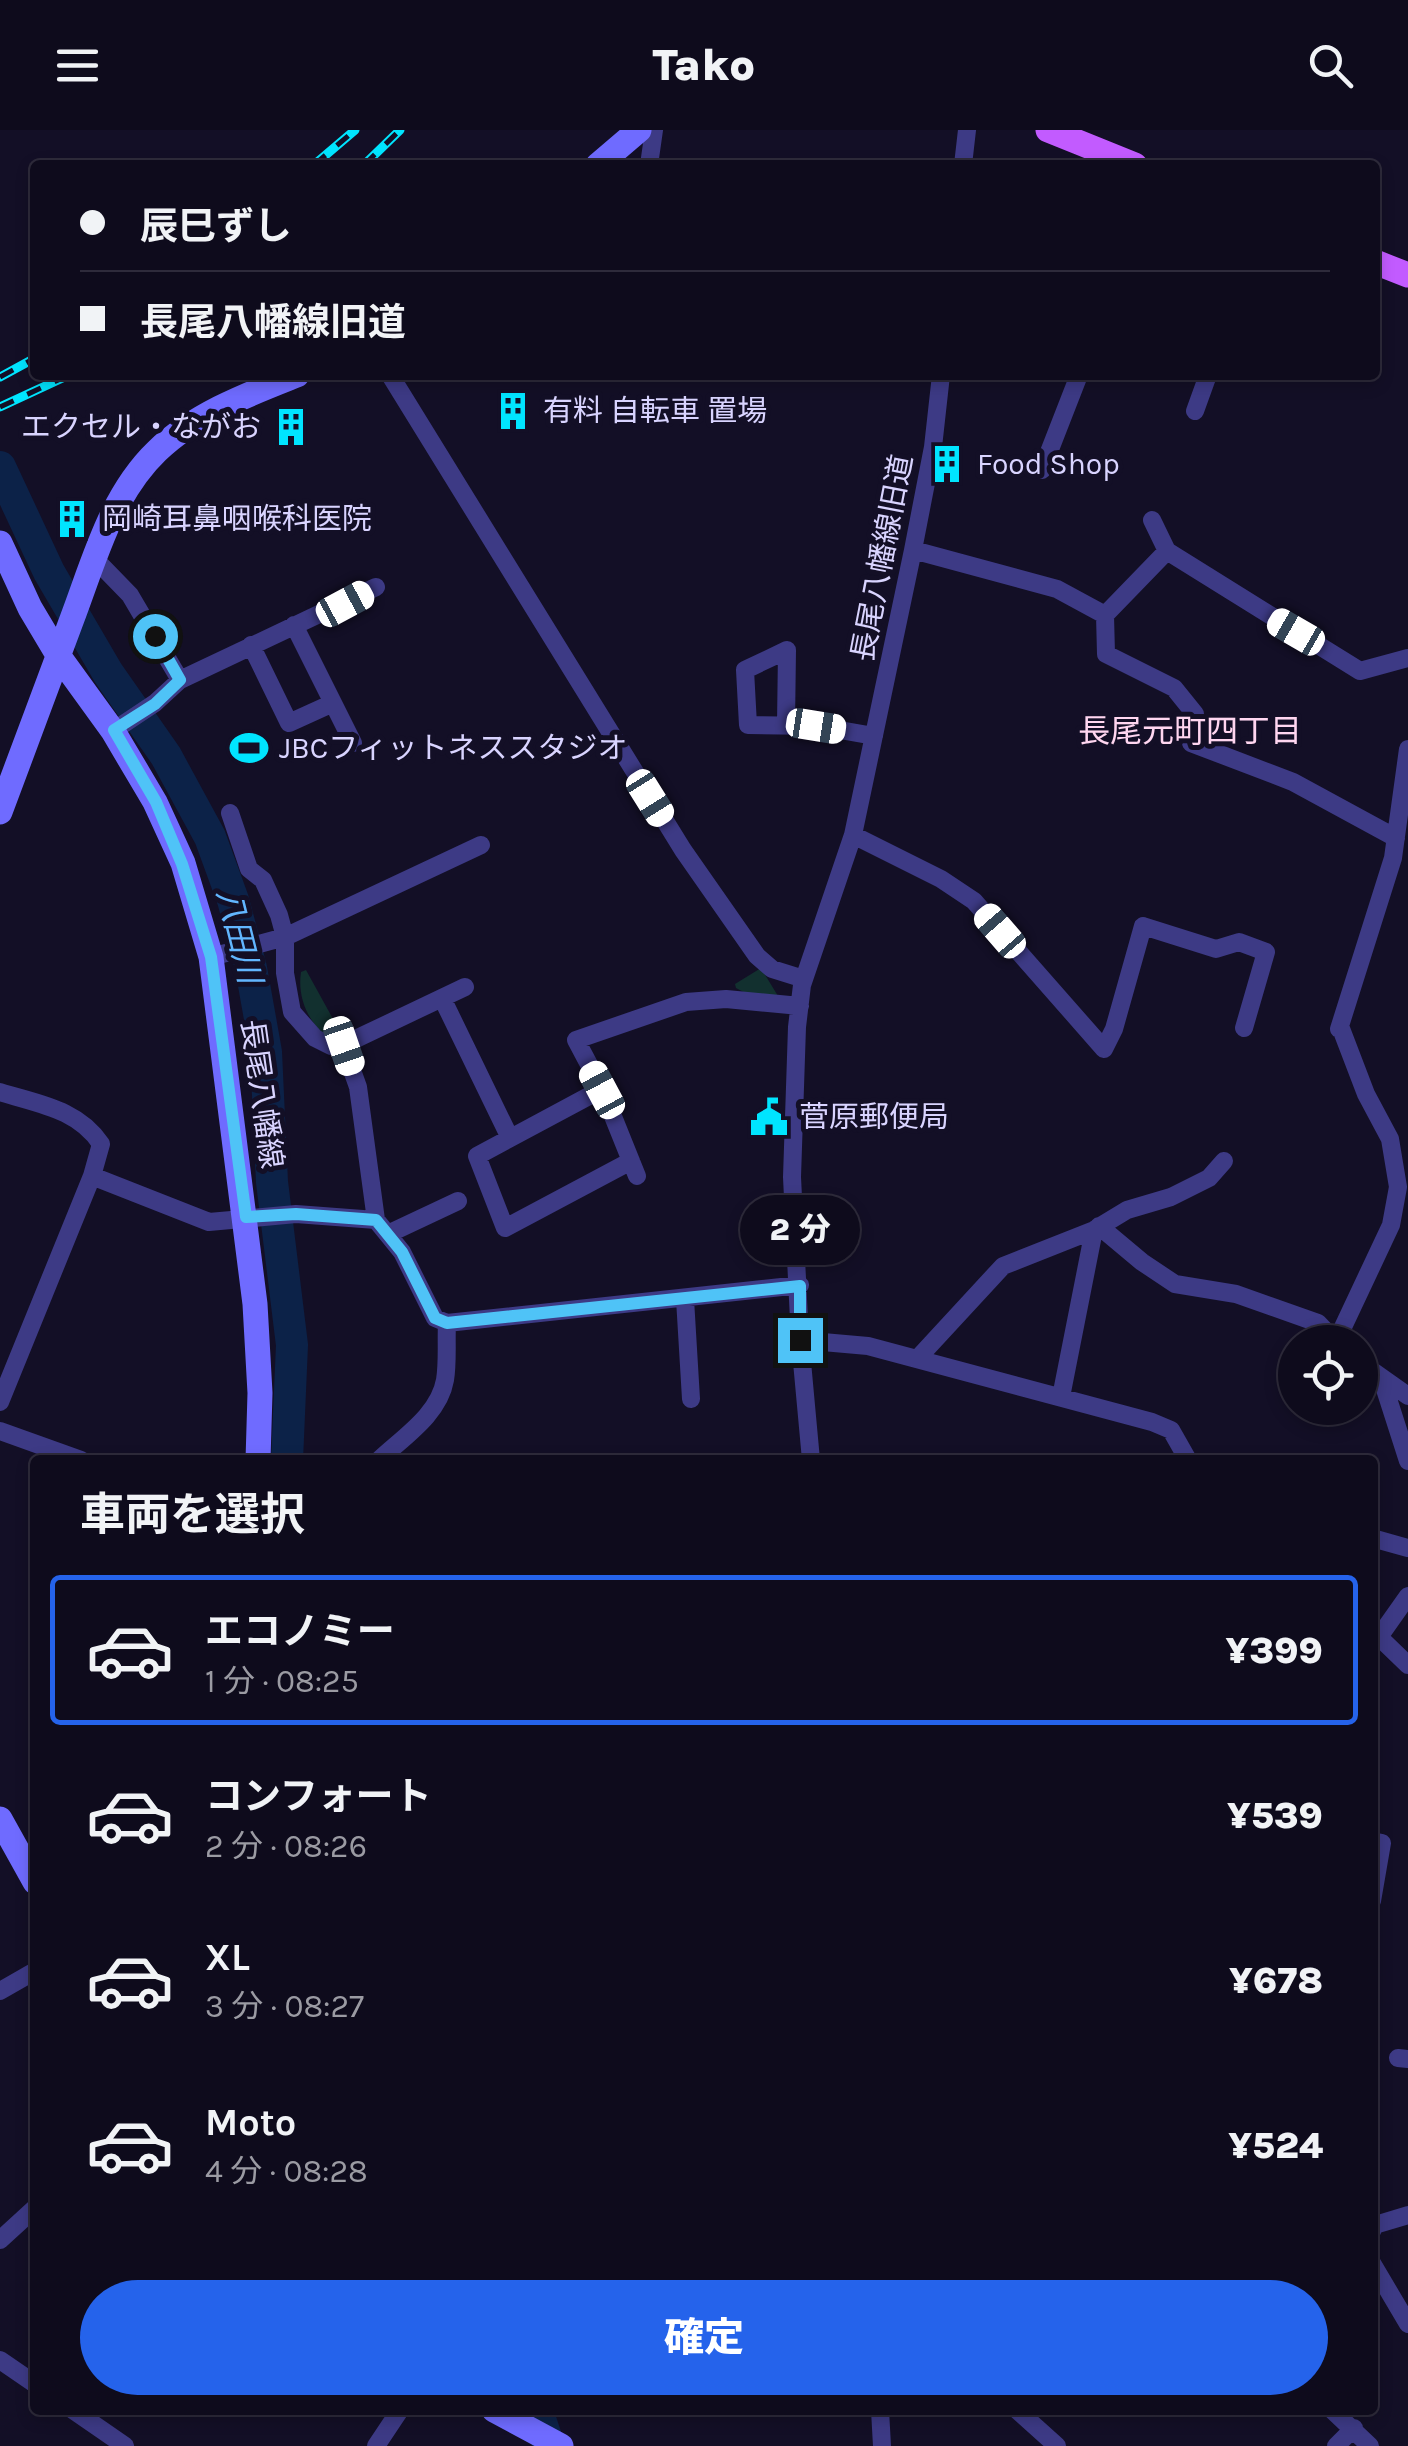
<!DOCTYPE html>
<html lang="ja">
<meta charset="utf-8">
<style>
body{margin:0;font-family:Karla,"Noto Sans JP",sans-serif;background:#1c1929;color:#f1f3f6;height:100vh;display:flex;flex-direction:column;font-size:38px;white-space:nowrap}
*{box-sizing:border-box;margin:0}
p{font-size:32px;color:#9b9ba3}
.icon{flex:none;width:55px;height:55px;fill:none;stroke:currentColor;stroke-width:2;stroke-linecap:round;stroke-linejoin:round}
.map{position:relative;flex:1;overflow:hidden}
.drawer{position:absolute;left:30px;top:1325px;width:1348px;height:960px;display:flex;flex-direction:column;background:#0e0b1c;border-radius:10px;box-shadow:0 5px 15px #0003,0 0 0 2px #2e2b3b}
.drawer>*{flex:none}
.top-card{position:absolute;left:30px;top:30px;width:1350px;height:220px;border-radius:10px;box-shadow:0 5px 15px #0003,0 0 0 2px #2e2b3b;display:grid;align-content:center;height:220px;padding:0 50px;background:#0e0b1c}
.fabs{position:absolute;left:1278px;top:1195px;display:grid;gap:20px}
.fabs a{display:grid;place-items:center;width:100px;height:100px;border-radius:50%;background:#0e0b1c;box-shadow:0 5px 15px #0003,0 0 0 2px #2e2b3b;font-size:50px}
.end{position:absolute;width:45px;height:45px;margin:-22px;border:12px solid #4fc3f7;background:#111;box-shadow:0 0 0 5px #111}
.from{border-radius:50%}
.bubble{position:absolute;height:70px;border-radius:35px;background:#0e0b1c;box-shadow:0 5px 15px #0003,0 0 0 2px #2e2b3b;font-size:32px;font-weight:800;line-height:70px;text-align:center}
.car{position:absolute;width:30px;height:60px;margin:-30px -15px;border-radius:12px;box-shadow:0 0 8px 2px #0007;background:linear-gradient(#fff 24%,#345 0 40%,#fff 0 76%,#345 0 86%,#fff 0)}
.top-card b{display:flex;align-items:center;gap:35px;height:95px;font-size:38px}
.top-card b+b{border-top:2px solid #2e2b3b}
.top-card i{width:25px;height:25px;background:#f1f3f6}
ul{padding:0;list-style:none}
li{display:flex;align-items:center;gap:30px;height:150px;margin:0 20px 15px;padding:0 30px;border:5px solid transparent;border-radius:10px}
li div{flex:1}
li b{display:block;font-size:38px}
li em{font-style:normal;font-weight:800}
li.on{border-color:#2563eb}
li>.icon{width:90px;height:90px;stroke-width:1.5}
h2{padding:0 50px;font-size:45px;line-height:120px}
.primary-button{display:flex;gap:20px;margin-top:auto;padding:20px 50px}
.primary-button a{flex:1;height:115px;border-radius:60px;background:#2563eb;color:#fff;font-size:40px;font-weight:800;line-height:115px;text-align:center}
header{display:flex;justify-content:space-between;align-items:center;height:130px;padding:0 50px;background:#0e0b1c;font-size:45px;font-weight:800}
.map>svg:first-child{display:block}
</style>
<header><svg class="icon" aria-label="menu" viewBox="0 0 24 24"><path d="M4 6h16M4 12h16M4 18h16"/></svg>Tako<svg class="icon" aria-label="search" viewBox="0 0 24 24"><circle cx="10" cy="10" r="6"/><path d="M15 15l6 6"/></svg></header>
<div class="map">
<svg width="1408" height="2316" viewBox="0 0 1408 2316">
<rect width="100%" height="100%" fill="#130f26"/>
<path fill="#12302f" d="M 761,838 L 778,866 L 753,867 L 736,858 L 735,854 Z
M 306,840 L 343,907 L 331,910 C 309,894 297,869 301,842 Z"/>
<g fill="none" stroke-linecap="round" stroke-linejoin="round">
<path stroke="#0c2248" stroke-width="32" d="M 0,337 L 49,442 L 108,543 L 166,626 L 210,707 L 233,770 L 251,838 L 266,922 L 272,1052 L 292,1215 L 287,1330
M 537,2280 L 549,2316"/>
<path stroke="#3d3a85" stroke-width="18" d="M 649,35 L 654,0
M 963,35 L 967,0
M 390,245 L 683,720 L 757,826 L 772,839 L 804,849
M 1195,281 L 1208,245
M 1042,340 L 1079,245
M 1152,390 L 1167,421
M 913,420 L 1057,459 L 1105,485 L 1106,524 L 1174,558 L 1195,584 L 1191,613 L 1293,652 L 1396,708
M 95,429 L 130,465 L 180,550
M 1105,485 L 1167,421 L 1360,541 L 1408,528
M 294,495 L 353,613
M 251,515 L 289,593 L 333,573
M 786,594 L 787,520 L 745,540 L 748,595 L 817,596 L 874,606
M 113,601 L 155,573 L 180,550 L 376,457
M 230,683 L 249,739 L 263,750 L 279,785 L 285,807 L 285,843 L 292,882 L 315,908 L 331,916 L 343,915 L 465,857
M 853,705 L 941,749 L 974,771 L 1104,919 L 1114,899 L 1143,796 L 1216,819 L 1239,812 L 1266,822 L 1244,898
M 211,827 L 285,807 L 481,715
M 442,868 L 510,1008
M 1339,899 L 1393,728 L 1408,619
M 343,915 L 358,957 L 376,1090
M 602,959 L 477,1026 L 505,1098 L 631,1031
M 0,962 C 38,974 78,979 101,1014 L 92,1046 L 209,1092 L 296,1084 L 376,1090 L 402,1122 L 435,1188 L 447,1193 L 800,1155
M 637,1046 L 602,959 L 576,910 L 686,872 L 726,869 L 800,876
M 1099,1096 L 1142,1132 L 1175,1154 L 1236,1164 L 1318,1193 L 1336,1212
M 390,1103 L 458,1071
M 685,1169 L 691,1269
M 800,1210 L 868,1216 L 1152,1292 L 1171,1300 L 1188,1330
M 1336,1212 L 1391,1095 L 1398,1057 L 1390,1009 L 1366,964 L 1340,896
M 918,1228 L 1003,1136 L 1094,1100 L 1127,1080 L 1171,1067 L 1209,1048 L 1224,1031
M 1360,1232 L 1408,1266
M 1382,1250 L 1408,1331
M 1061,1267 L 1094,1100
M 0,1272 L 92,1046
M 0,1301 L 81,1330
M 379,1330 C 402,1308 439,1285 445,1250 C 448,1232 446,1212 447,1193
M 811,1330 L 800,1210 L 792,1047 L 797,897 L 802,855 L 853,705 L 913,420 L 933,317 L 941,245
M 1372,1408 L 1408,1418
M 1379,1507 L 1408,1535
M 1372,1508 L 1379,1507 L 1408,1466
M 1372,1711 L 1382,1713 L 1372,1771
M 0,1861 L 35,1841
M 1398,1928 L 1408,1929
M 1372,2101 L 1375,2095 L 1408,2085
M 0,2110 L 35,2078
M 1372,2133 L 1408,2194
M 0,2230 L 35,2254
M 73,2280 L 125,2316
M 880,2280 L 882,2316
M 1017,2280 L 1057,2316
M 1332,2280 L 1370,2316
M 376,2316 L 400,2280
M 1336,2316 L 1354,2298"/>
<path stroke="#6f6bff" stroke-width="25" d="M 598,35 L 639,0
M 0,413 L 30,478 L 58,525 L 113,601 L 155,672 L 183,733 L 211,827 L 255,1174 L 260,1263 L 258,1330
M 0,682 C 24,618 48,553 72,489 C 94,431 111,365 157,321 C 195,284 249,264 297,245
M 0,1689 L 35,1752
M 494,2280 L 561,2316"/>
<path stroke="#c25bff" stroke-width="25" d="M 1048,0 L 1135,35
M 1375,132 L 1408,145"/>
<g stroke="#00e5ff" stroke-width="9">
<path id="rail" d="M 314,35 L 355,0
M 364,35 L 400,0
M 0,247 L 35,228
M 0,277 L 69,245"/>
</g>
<use href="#rail" stroke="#130f26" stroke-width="5" stroke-dasharray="15" stroke-linecap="butt"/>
</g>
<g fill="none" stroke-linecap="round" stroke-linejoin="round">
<path stroke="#4fc3f7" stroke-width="12" d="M 155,506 L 180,550 L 155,574 L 114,600 L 156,672 L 182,734 L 211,827 L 246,1087 L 296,1084 L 376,1090 L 402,1122 L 435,1188 L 447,1193 L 800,1156 L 800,1210"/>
</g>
<defs>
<g id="building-bare" transform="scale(3)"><path d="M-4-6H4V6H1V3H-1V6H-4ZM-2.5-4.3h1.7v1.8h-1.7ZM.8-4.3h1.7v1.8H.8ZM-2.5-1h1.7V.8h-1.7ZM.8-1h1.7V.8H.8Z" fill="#00e5ff" stroke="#130f26" stroke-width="2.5" paint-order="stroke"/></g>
<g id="stadium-bare" transform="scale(3)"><path d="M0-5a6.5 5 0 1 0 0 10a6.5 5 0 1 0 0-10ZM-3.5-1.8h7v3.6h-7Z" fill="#00e5ff" stroke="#130f26" stroke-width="2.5" paint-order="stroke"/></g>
<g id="civic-bare" transform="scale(3)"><path d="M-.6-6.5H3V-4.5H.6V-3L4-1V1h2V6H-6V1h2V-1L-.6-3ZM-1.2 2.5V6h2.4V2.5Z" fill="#00e5ff" stroke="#130f26" stroke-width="2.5" paint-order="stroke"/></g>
</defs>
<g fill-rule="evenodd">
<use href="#building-bare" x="513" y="281"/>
<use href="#building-bare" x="291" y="297"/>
<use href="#building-bare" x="947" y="334"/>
<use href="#building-bare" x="72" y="389"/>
<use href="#stadium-bare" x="249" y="618"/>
<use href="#civic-bare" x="769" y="987"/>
</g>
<g text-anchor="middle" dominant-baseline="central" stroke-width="10" stroke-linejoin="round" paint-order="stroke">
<g font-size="30" fill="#d9d4ff" stroke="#130f26" text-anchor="start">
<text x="543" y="281">有料 自転車 置場</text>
<text x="261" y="297" text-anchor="end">エクセル・ながお</text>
<text x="977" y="334">Food Shop</text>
<text x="102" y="389">岡崎耳鼻咽喉科医院</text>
<text x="279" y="618">JBCフィットネススタジオ</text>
<text x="799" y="987">菅原郵便局</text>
</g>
<g font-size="30" fill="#d9d4ff" stroke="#130f26">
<text transform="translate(882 428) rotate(-79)">長尾八幡線旧道</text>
<text transform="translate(262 964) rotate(82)">長尾八幡線</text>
</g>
<g font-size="32" fill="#ffd6f0" stroke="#130f26">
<text x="1190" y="601">長尾元町四丁目</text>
</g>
<g font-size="32" font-style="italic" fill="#62b6ff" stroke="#130f26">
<text transform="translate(239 806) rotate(76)">八田川</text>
</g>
</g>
</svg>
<div class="fabs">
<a><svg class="icon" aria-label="locate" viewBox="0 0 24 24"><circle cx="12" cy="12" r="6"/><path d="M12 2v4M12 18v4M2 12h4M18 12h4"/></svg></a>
</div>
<i class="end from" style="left:155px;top:506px"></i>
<i class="end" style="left:800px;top:1210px"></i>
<div class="bubble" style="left:740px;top:1065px;width:120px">2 分</div>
<i class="car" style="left:345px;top:474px;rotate:62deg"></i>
<i class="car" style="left:1296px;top:502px;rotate:300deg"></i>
<i class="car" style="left:816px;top:596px;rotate:99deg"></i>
<i class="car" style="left:650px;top:668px;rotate:148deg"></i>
<i class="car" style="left:1000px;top:801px;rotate:319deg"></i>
<i class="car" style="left:344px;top:916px;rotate:161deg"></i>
<i class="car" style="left:602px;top:960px;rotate:332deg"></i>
<div class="top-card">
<b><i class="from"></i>辰巳ずし</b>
<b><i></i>長尾八幡線旧道</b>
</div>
<section class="drawer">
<h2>車両を選択</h2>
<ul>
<li class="on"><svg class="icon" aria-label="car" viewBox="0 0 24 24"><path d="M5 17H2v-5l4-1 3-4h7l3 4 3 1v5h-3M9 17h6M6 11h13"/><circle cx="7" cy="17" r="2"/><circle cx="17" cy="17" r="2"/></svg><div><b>エコノミー</b><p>1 分 · 08:25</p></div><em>¥399</em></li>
<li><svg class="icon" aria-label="car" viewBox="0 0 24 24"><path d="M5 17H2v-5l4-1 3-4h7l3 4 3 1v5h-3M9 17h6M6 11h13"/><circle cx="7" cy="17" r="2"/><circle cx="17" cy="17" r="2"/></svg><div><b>コンフォート</b><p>2 分 · 08:26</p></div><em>¥539</em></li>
<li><svg class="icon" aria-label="car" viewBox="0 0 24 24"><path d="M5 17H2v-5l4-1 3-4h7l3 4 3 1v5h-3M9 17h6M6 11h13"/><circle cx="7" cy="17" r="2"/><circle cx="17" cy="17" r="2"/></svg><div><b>XL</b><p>3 分 · 08:27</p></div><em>¥678</em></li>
<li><svg class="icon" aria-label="car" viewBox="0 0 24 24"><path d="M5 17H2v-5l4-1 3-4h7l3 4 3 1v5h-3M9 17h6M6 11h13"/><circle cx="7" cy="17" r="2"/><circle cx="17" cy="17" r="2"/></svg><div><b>Moto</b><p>4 分 · 08:28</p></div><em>¥524</em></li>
</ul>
<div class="primary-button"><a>確定</a></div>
</section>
</div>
